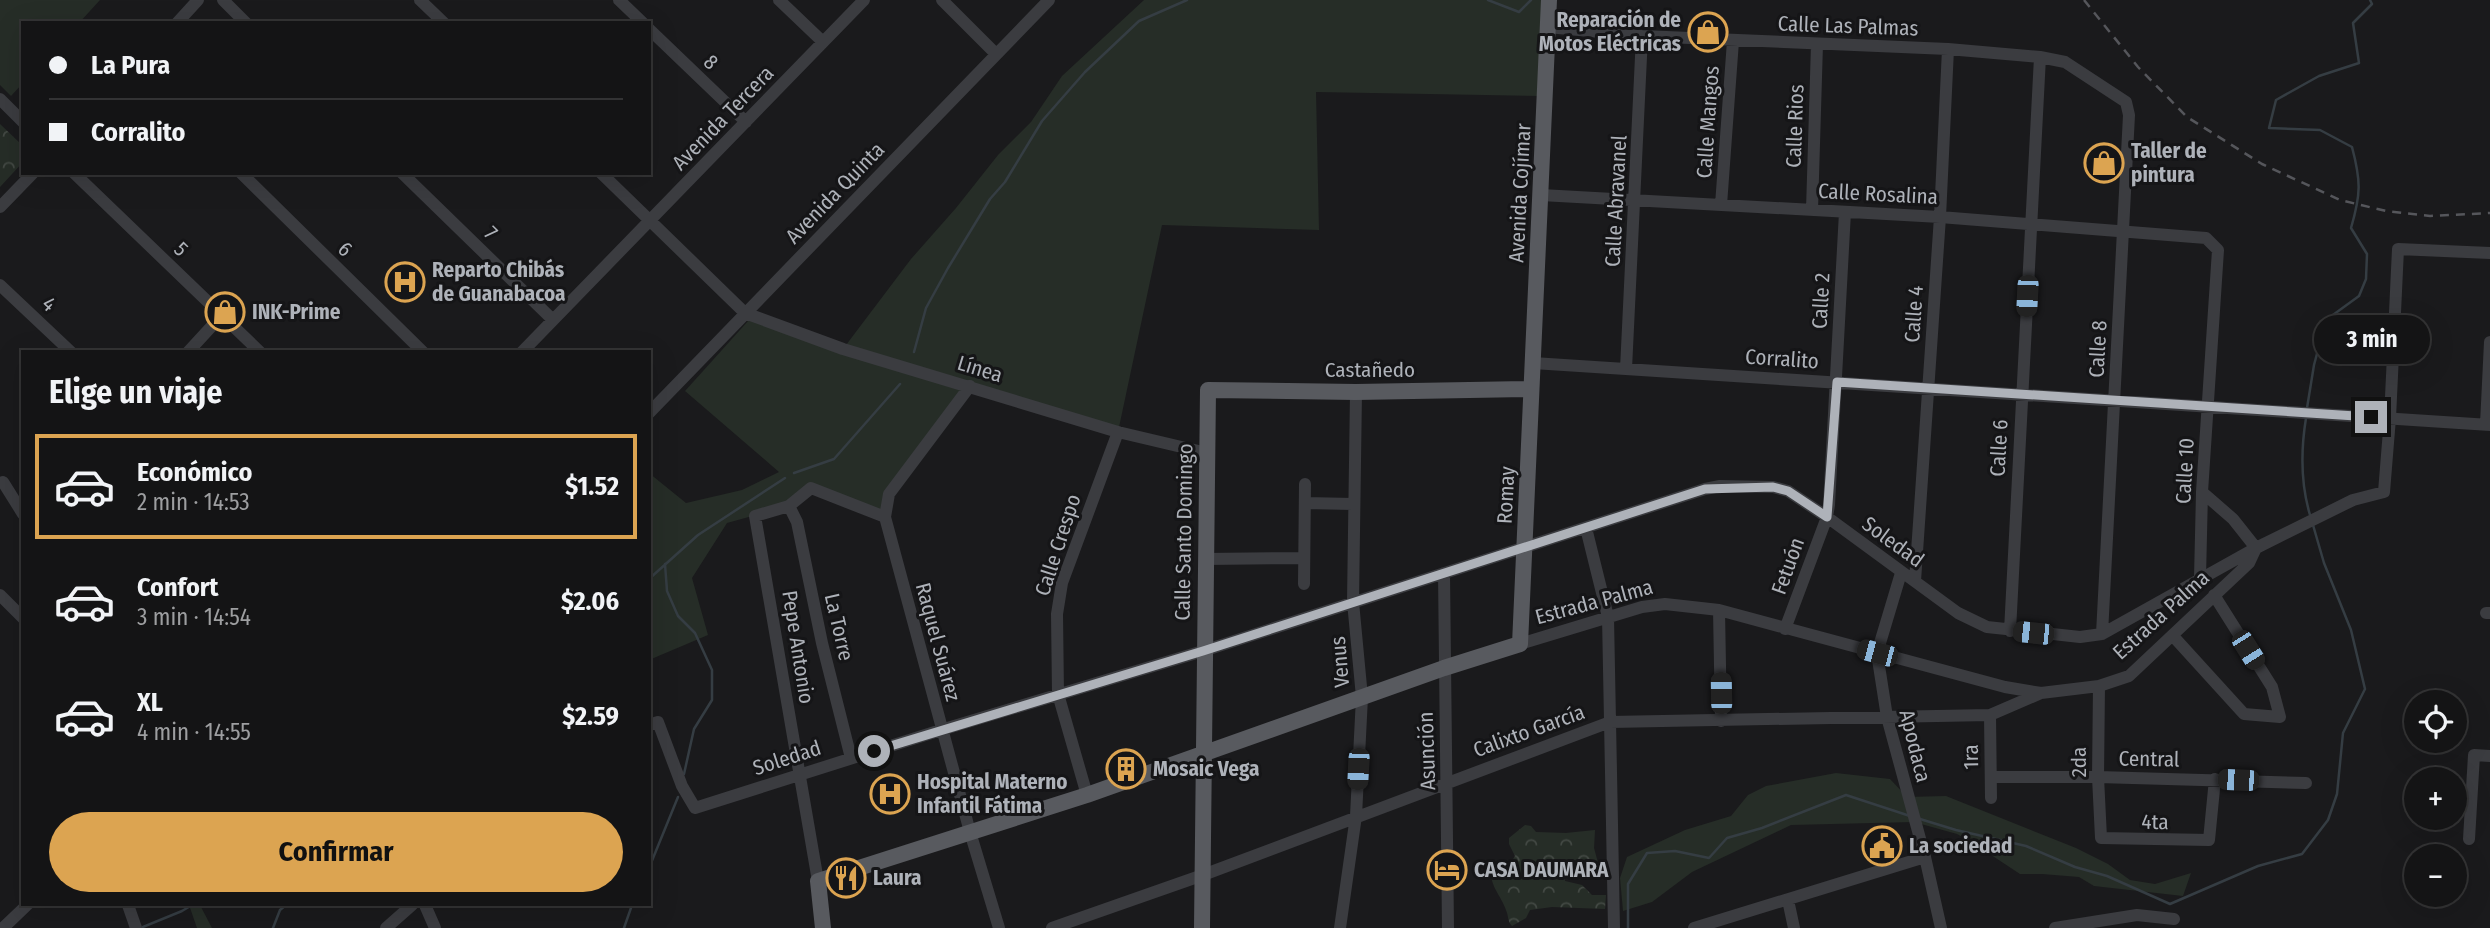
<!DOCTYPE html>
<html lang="es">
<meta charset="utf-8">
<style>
body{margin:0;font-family:"Fira Sans Condensed",sans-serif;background:#212122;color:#f1f3f6;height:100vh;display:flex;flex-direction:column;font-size:26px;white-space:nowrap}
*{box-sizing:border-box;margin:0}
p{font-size:23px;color:#9d9ea0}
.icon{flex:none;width:38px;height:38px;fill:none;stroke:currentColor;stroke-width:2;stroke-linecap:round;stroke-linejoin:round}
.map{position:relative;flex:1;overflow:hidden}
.panel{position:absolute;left:21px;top:350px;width:630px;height:556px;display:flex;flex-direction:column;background:#141415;border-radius:0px;box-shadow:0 7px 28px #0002,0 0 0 2px #333334}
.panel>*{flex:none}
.top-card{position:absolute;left:21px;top:21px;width:630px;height:154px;border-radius:0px;box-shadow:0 7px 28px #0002,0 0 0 2px #333334;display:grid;align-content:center;height:154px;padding:0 28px;background:#141415}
.buttons{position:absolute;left:2404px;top:690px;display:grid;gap:14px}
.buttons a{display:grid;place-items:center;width:63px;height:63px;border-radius:50%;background:#141415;box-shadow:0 7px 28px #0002,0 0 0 2px #333334;font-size:35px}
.end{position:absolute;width:32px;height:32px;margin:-16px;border:9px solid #aeb2b9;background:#111;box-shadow:0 0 0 4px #111}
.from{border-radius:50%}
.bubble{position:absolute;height:49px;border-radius:24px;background:#141415;box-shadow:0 7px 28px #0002,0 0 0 2px #333334;font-size:23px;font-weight:700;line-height:49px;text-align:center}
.car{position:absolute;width:21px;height:42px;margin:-21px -10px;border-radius:9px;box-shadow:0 0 5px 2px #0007;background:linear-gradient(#222 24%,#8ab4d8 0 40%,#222 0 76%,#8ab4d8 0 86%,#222 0)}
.top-card b{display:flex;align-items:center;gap:24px;height:66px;font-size:26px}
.top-card b+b{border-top:2px solid #333334}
.top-card i{width:18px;height:18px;background:#f1f3f6}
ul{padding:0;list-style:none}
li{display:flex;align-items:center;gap:21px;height:105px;margin:0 14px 10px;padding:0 14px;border:4px solid transparent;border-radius:0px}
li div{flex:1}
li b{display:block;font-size:26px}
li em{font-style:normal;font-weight:700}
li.on{border-color:#dca451}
li>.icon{width:63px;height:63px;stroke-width:1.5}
h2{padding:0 28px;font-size:32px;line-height:84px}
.button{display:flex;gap:14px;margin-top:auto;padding:14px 28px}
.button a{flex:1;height:80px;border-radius:42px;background:#dca451;color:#111;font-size:28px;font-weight:700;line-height:80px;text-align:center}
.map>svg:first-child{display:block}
</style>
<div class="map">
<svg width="2490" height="928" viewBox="0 0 2490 928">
<defs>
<pattern id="forest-crowns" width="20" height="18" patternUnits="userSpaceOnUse" patternTransform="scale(1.75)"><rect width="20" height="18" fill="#262d27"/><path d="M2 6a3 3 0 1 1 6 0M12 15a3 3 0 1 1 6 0" fill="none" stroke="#434944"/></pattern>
</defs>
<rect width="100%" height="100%" fill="#1a1a1c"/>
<path fill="#262d27" d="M 0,0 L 100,0 L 79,23 L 23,23 L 23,83 L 11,96 L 0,85 Z
M 1144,0 L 1545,0 L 1541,96 L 1316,92 L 1319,230 L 1162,225 L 1118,432 L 970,386 L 886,492 L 885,517 L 811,488 L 789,506 L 727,523 L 692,578 L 708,635 L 649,660 L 649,473 L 686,503 L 742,490 L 779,472 L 685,391 L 749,320 L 843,349 L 911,259 L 956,208 L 998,155 L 1031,122 L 1062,76 Z
M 1836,773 L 1890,779 L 1907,797 L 1946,796 L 2076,848 L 2108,864 L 2130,880 L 2155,884 L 2191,873 L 2183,896 L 2094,886 L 2079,877 L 2042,874 L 2020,874 L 1970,841 L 1957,834 L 1914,822 L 1791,825 L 1692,872 L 1652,902 L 1623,911 L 1620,878 L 1627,857 L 1685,830 L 1731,816 L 1748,795 L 1766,786 Z
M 189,905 L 203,905 L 201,907 L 212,928 L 197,928 Z"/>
<path fill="url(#forest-crowns)" d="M 0,124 L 23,146 L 23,162 L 0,187 Z
M 1525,825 L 1531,826 L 1536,832 L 1566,833 L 1595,830 L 1594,848 L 1598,863 C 1586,868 1575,863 1564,870 L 1565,881 L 1582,885 L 1592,895 L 1606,895 L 1605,909 L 1552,907 L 1530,910 L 1526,918 L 1512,926 C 1507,920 1509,917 1506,910 C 1500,893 1489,887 1491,865 L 1498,863 L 1508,867 L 1515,856 L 1509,844 L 1509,838 Z"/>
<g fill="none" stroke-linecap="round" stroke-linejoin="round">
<path stroke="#353d43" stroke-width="2.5" d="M 1488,0 L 1519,12 L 1531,0
M 914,352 L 926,308 L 948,268 L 990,199 L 1005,182 L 1042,121 L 1085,72 L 1139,21 L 1187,0
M 2307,408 L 2314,365 L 2326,320 L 2359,296 L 2366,279 L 2367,254 L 2351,228 C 2361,194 2361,181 2352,147 L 2320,130 L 2269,128 L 2276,100 L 2319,76 L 2359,63 L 2353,23 L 2372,4 L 2370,0
M 2306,418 C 2301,449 2301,485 2310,515
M 794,473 L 834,459 L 900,384
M 665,564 L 667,591 L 678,616 L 695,633 L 712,670 L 712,700 L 694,729 L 684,774
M 649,579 L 698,535 L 785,478
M 1920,819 L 1956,830 L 2026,846 L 2075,867 L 2107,876 L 2170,904 L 2258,866 L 2302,854 L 2328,820 L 2337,794 L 2343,733 L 2365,689 L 2351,630 L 2324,563 L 2313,525
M 649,868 L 678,797
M 143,927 L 182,911 L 192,905
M 273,928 L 280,910 L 286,905
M 624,928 L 632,905
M 1628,928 L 1628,884 L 1647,853 L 1675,851 L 1709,858 L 1727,838 L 1762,828 L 1846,795 L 1910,816"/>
<path stroke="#3b3c40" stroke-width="12" d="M 223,0 L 246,23
M 420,0 L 444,23
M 619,0 L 643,23
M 779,0 L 823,42
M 942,0 L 996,54
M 177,23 L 198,0
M 1548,27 L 1642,36 L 1948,49 L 2040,57 L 2065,62 L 2126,102 L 2129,115 L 2102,634
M 649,29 L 746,122
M 0,99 L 23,122
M 74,173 L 260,352
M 241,173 L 423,352
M 402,173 L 553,320
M 601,173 L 745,313 L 843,349 L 1118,432 L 1207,453
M 1541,195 L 1940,217 L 2206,238 L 2218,250 L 2202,492 L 2200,578
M 1721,205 L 1733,41
M 0,207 L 33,173
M 1812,210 L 1817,44
M 0,285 L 71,352
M 188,352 L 222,315
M 522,352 L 864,0
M 1533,363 L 2490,425
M 1626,369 L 1642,36
M 970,386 L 889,494 L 885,517 L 970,832 L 999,928
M 649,413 L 1049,0
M 2486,424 L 2490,342
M 3,482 L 23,514
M 2202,492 L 2233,519 L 2256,548
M 1305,503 L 1353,504
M 789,506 L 797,522 L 822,643 L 851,758
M 1586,528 L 1608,617 L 1614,928
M 1205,559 L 1304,558
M 1444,573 L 1448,928
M 1901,573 L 1877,653 L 1887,717 L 1925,857 L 1941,928
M 1915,581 L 1940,217 L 1948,49
M 1304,584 L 1305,484
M 0,595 L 23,618
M 1719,610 L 1721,721
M 2486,613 L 2490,613
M 1785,629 L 1827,517 L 1829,505 L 1845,212
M 2010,631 L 2040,57
M 2173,636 L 2244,714 L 2280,717 L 2272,687 L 2214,595
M 1520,644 L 1642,607 L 1665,604 L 1719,610 L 2005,687 L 2041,693 L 2099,686 L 2129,676 L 2249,563 L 2256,548
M 2099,686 L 2098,777 L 2101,838 L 2209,840 L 2215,779
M 1990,715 L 1991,798
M 649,725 L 658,722 L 682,786 L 695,808 L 941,730 L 1203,651 L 1705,489 L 1720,486 L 1773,487 L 1788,491 L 1827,517 L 1958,613 L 1987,627 L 2080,637 L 2102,634 L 2256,548 L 2353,500 L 2384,492 L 2390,418 L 2398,249 L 2490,253
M 1991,777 L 2098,777 L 2306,783
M 1087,795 L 1058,694 L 1057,614 L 1062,583 L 1118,432
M 2469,839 L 2474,755 L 2490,756
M 818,881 L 755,516 L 789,506 L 811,488 L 885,517
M 1788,900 L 1794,928
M 128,905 L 136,928
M 425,905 L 435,928
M 3,928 L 27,905
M 386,928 L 412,905
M 1052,928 L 1203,875 L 1610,722 L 1990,715 L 2041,693
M 1340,928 L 1356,816 L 1362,697 L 1353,602 L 1356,392
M 1694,928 L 1925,857
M 2055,928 L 2137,915 L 2174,919"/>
<path stroke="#585a5f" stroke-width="16" d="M 823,928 L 818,881 L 1087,795 L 1444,668 L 1520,644 L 1549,0
M 1202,928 L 1208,390 L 1356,392 L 1531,389"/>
<path stroke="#55565b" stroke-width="2.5" stroke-dasharray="9 7" stroke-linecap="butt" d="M 2084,0 L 2138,67 L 2187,117 L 2262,164 L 2340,200 L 2386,211 L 2430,216 L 2490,213"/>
</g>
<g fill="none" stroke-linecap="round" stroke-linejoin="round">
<path stroke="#aeb2b9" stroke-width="9" d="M 874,751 L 1203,651 L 1705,489 L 1773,487 L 1788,491 L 1827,517 L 1837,382 L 2371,417"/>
</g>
<defs>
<g id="shop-ring" transform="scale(2.0125)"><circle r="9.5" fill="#151517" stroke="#dca451" stroke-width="1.5"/><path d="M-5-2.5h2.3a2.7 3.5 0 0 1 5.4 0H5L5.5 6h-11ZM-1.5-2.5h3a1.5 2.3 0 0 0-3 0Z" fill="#dca451"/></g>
<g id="hospital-ring" transform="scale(2.0125)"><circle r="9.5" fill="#151517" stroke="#dca451" stroke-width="1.5"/><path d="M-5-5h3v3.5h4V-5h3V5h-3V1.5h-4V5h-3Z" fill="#dca451"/></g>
<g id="building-ring" transform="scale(2.0125)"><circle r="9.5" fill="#151517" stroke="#dca451" stroke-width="1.5"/><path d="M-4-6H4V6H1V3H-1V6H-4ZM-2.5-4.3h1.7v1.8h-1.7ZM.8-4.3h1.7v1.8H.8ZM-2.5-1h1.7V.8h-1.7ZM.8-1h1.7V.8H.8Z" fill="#dca451"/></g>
<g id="civic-ring" transform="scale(2.0125)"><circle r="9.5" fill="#151517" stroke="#dca451" stroke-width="1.5"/><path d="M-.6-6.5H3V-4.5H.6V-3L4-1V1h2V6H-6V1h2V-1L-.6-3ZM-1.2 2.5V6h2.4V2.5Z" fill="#dca451"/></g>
<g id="hotel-ring" transform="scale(2.0125)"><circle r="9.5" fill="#151517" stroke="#dca451" stroke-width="1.5"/><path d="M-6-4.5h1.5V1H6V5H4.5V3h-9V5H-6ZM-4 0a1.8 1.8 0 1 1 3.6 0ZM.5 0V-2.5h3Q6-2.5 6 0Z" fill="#dca451"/></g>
<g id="restaurant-ring" transform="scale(2.0125)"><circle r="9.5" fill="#151517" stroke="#dca451" stroke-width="1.5"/><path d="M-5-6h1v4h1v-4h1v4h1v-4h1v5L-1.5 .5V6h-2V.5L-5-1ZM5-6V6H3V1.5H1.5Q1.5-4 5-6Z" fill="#dca451"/></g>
</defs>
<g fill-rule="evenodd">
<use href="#shop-ring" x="1708" y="32"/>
<use href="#shop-ring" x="2104" y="163"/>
<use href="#hospital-ring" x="405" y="282"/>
<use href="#shop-ring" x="225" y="312"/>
<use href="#building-ring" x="1126" y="769"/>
<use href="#hospital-ring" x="890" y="794"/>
<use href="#civic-ring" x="1882" y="846"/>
<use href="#hotel-ring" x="1447" y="870"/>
<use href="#restaurant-ring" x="846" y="878"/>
</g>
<g text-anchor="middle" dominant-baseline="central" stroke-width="6" stroke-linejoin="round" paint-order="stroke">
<g font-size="21" font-weight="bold" fill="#aeb2b9" stroke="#151517" text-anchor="start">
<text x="1681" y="20" text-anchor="end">Reparación de<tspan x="1681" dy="24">Motos Eléctricas</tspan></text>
<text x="2131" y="151">Taller de<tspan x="2131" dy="24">pintura</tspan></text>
<text x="432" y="270">Reparto Chibás<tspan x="432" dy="24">de Guanabacoa</tspan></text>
<text x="252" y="312">INK-Prime</text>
<text x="1153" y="769">Mosaic Vega</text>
<text x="917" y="782">Hospital Materno<tspan x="917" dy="24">Infantil Fátima</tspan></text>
<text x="1909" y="846">La sociedad</text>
<text x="1474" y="870">CASA DAUMARA</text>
<text x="873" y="878">Laura</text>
</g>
<g font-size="21" fill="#aeb2b9" stroke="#151517">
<text transform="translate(1848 26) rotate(2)">Calle Las Palmas</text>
<text transform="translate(711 62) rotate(44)">8</text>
<text transform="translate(723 118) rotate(-46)">Avenida Tercera</text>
<text transform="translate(1708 122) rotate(-86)">Calle Mangos</text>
<text transform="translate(1795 126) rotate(-88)">Calle Rios</text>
<text transform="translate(835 193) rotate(-46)">Avenida Quinta</text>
<text transform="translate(1520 193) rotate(-87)">Avenida Cojímar</text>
<text transform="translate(1878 194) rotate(3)">Calle Rosalina</text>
<text transform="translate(1616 201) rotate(-87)">Calle Abravanel</text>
<text transform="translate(491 233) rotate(44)">7</text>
<text transform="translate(181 249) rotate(44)">5</text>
<text transform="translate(345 249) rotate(44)">6</text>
<text transform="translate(1821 301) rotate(-87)">Calle 2</text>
<text transform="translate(49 304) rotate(43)">4</text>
<text transform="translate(1914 314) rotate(-86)">Calle 4</text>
<text transform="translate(2098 349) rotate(-87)">Calle 8</text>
<text transform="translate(1782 359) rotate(4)">Corralito</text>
<text transform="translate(980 369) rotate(17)">Línea</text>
<text x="1370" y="370">Castañedo</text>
<text transform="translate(1999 448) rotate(-87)">Calle 6</text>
<text transform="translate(2185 471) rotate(-87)">Calle 10</text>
<text transform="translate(1506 495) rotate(-87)">Romay</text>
<text transform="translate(1184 532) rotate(-89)">Calle Santo Domingo</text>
<text transform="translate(1893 542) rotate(36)">Soledad</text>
<text transform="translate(1058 545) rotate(-72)">Calle Crespo</text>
<text transform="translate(1788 566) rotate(-70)">Fetuón</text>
<text transform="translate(1594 602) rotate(-15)">Estrada Palma</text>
<text transform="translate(2161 615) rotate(-42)">Estrada Palma</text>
<text transform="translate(839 627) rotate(77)">La Torre</text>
<text transform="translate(938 642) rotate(75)">Raquel Suárez</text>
<text transform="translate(798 647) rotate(81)">Pepe Antonio</text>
<text transform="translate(1340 662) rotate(-95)">Venus</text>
<text transform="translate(1529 731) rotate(-20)">Calixto García</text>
<text transform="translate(1915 746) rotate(76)">Apodaca</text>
<text transform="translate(1427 751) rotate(-92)">Asunción</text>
<text transform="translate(1971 757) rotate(-91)">1ra</text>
<text transform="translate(787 758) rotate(-18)">Soledad</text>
<text transform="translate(2149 759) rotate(1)">Central</text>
<text transform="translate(2079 762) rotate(-90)">2da</text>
<text transform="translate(2155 822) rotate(1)">4ta</text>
</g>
</g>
</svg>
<div class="buttons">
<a><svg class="icon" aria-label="locate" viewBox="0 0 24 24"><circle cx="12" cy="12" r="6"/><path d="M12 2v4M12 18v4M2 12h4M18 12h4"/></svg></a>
<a>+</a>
<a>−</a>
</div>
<i class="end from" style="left:874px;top:751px"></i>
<i class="end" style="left:2371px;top:417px"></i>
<div class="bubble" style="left:2314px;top:315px;width:116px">3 min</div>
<i class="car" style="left:2027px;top:296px;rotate:183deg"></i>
<i class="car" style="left:2033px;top:633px;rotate:276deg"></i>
<i class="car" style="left:2248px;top:650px;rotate:148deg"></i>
<i class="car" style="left:1877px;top:653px;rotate:285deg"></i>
<i class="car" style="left:1721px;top:693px;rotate:359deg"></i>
<i class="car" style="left:1358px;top:769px;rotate:183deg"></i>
<i class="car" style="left:2238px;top:780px;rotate:272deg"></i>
<div class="top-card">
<b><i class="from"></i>La Pura</b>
<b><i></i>Corralito</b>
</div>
<section class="panel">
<h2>Elige un viaje</h2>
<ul>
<li class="on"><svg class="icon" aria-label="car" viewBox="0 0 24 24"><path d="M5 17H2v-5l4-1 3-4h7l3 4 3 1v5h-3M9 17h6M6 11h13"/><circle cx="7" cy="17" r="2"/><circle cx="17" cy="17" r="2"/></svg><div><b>Económico</b><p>2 min · 14:53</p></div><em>$1.52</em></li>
<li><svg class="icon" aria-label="car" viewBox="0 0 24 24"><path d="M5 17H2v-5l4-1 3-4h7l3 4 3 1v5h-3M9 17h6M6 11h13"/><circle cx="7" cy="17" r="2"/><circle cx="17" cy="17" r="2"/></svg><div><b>Confort</b><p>3 min · 14:54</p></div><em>$2.06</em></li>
<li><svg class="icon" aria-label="car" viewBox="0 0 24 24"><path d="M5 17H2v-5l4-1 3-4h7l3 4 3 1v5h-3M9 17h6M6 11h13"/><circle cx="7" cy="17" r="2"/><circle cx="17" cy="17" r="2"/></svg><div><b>XL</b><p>4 min · 14:55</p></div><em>$2.59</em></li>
</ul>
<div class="button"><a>Confirmar</a></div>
</section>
</div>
